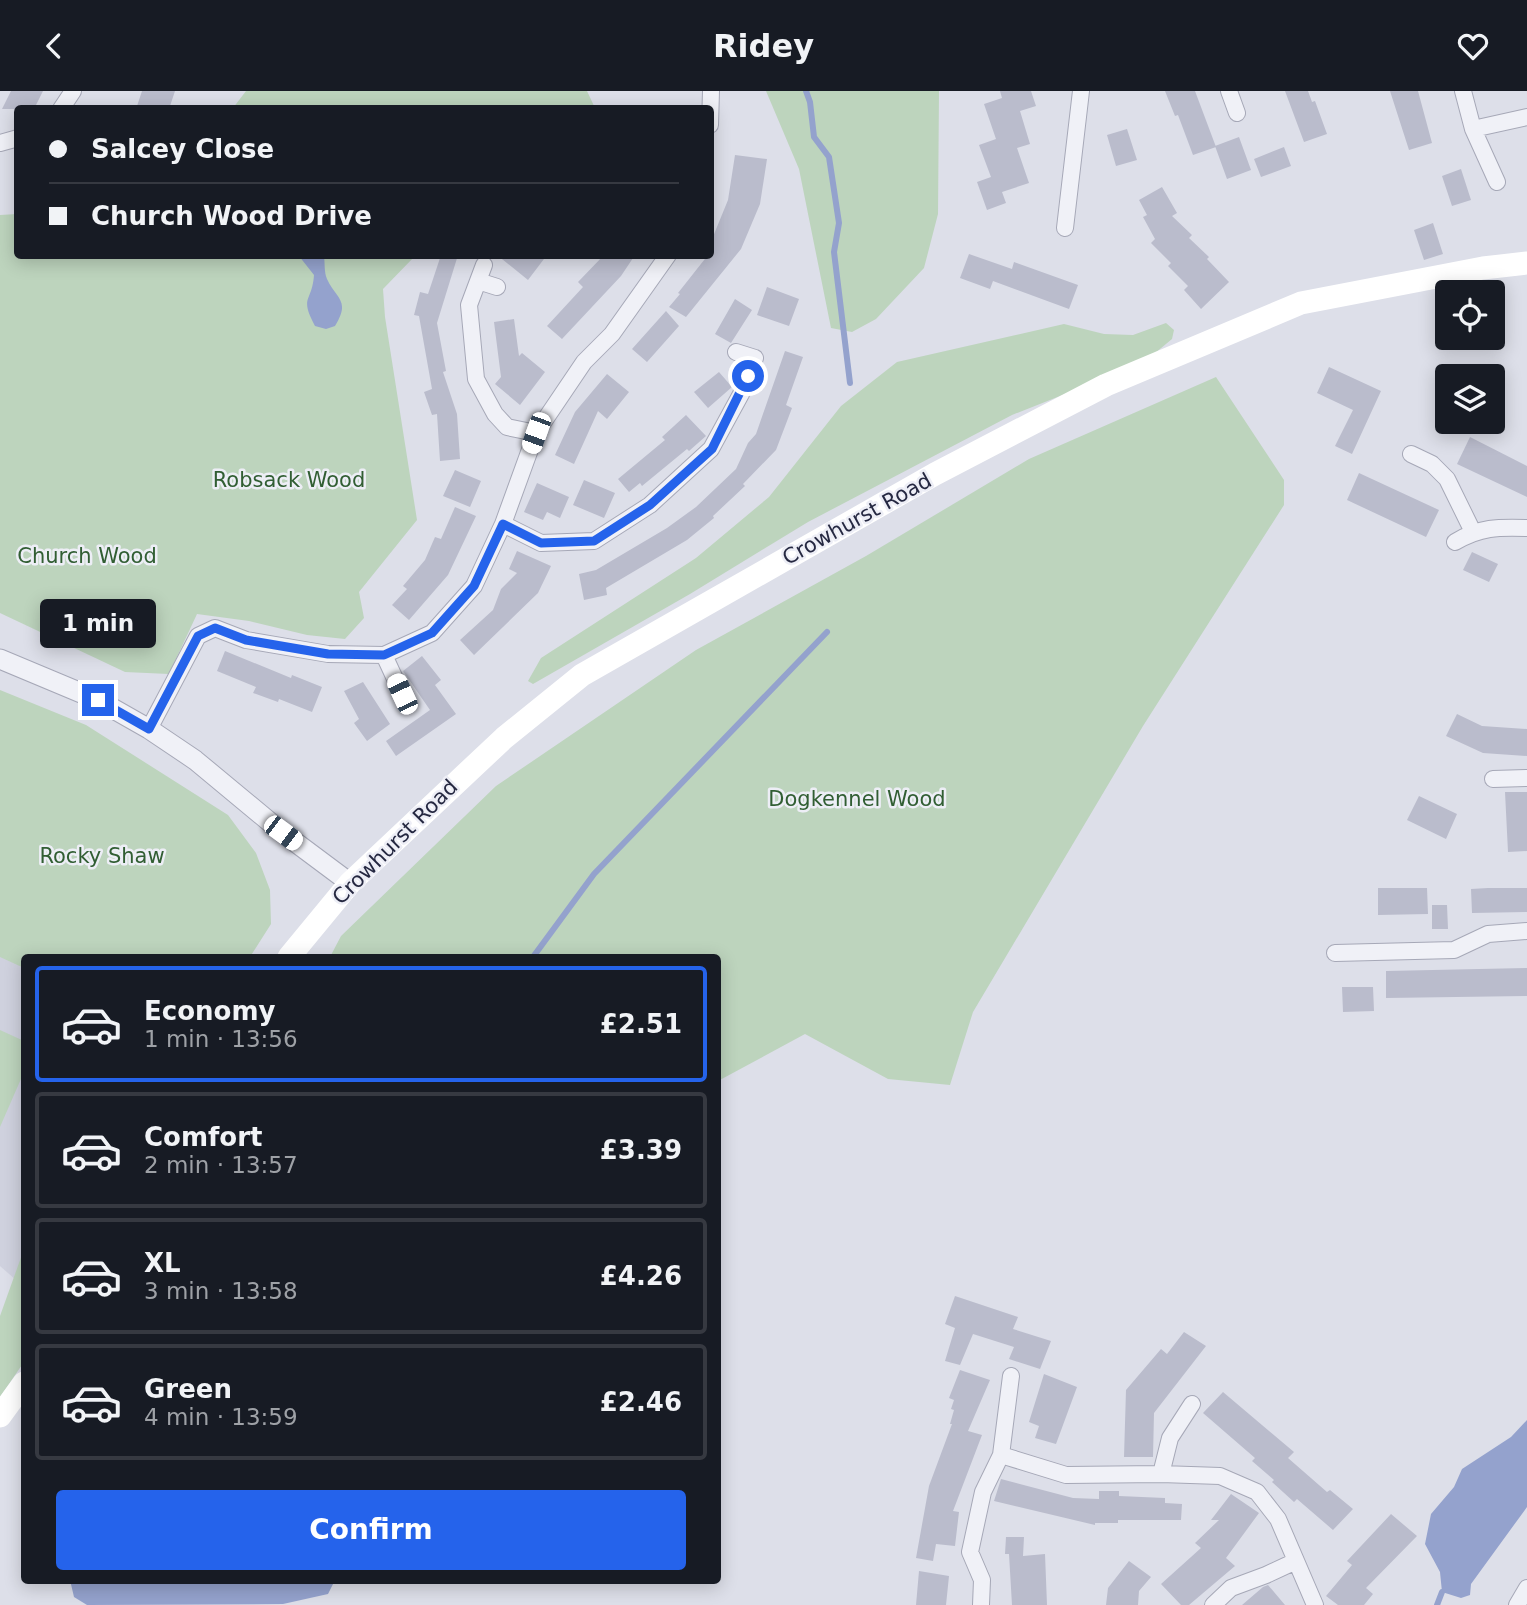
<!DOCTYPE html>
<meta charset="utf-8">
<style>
body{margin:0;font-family:"DejaVu Sans",sans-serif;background:#242831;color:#f1f3f6;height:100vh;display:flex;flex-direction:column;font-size:26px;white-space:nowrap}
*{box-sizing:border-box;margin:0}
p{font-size:23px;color:#9ea1a6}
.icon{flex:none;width:38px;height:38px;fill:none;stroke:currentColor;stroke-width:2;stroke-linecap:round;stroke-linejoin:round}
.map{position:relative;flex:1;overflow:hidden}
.side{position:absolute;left:21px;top:863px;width:700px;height:630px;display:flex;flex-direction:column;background:#171b24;border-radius:7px;box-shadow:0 4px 18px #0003}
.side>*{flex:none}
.top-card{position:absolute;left:14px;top:14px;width:700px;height:154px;border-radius:7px;box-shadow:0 4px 18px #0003;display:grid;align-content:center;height:154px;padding:0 35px;background:#171b24}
.fabs{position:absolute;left:1435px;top:189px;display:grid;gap:14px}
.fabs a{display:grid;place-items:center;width:70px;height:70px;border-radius:7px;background:#171b24;box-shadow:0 4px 18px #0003;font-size:35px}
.end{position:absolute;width:32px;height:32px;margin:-16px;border:9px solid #2563eb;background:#fff;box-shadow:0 0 0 4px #fff}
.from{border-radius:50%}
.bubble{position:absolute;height:49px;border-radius:7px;background:#171b24;box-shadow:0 4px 18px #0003;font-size:23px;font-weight:600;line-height:49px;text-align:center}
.car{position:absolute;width:21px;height:42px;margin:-21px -10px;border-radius:9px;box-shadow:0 0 5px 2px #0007;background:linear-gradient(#fff 24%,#345 0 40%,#fff 0 76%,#345 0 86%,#fff 0)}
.top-card b{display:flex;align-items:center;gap:24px;height:66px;font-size:26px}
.top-card b+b{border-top:2px solid #363941}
.top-card i{width:18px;height:18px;background:#f1f3f6}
ul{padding:12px 0 0;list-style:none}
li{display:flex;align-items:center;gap:21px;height:116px;margin:0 14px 10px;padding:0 21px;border:4px solid #363941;border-radius:7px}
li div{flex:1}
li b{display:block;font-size:26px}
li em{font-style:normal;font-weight:600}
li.selected{border-color:#2563eb}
li>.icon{width:63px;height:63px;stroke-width:1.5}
.primary-button{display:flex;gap:14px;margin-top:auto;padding:14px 35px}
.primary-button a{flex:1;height:80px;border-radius:7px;background:#2563eb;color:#fff;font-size:28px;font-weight:600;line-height:80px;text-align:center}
header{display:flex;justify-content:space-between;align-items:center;height:91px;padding:0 35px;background:#171b24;font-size:32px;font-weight:600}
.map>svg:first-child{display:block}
</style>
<header><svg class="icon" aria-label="back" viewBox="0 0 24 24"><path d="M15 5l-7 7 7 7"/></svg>Ridey<svg class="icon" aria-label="heart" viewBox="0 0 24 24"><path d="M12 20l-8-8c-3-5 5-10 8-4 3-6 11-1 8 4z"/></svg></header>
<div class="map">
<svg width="1527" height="1514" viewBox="0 0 1527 1514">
<rect width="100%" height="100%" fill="#dddfe9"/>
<path fill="#cfd1de" d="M 0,862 L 24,871 L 24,1196 L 0,1175 Z"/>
<path fill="#bdd4bd" d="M 246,0 L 587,0 L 595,17 L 233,17 Z
M 766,0 L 939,0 L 938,123 L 924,177 L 876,228 L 852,241 L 831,237 L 799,78 Z
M 17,123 L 18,164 L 415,165 L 383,198 L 385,226 L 417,429 L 359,501 L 364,527 L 345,548 L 307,544 L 249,530 L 197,523 L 169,583 L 125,581 L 0,522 L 0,124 Z
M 1166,232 L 1174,239 L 1172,248 L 1143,272 L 1012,324 L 808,431 L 690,503 L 533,593 L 528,590 L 541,567 L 696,467 L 769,406 L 841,315 L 897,271 L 1064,233 L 1104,243 L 1133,244 Z
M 1216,286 L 1284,389 L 1284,414 L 1143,635 L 973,921 L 950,994 L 888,988 L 805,943 L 718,990 L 718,866 L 330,866 L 341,845 L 496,695 L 696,559 L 866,465 L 1029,368 Z
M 0,599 L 86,634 L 228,724 L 256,762 L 270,799 L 271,833 L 250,866 L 24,866 L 24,877 L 0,866 Z
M 0,939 L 24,950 L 24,981 L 0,1036 Z
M 24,1158 L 24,1271 L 0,1306 L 0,1225 Z"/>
<path fill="#94a2cd" d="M 299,165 L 324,165 C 325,172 324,181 327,188 C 336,208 351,209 335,235 L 326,238 L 315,235 C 299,205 312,212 314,184 Z
M 1527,1329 L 1527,1416 L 1471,1493 L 1470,1504 L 1461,1507 L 1442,1501 L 1440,1481 L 1425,1453 L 1431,1423 L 1454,1396 L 1462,1378 L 1511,1346 Z
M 70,1489 L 335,1489 L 328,1503 L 283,1513 L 87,1514 L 74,1506 Z"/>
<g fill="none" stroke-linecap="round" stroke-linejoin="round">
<path stroke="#94a2cd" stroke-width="6" d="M 806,0 L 810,11 L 814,46 L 829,66 L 839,132 L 834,161 L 850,292
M 533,866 L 594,783 L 827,541
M 1437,1514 L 1442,1501"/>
</g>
<path fill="#babccc" d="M 11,0 L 43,0 L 34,18 L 2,18 Z
M 142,0 L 175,0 L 169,18 L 136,18 Z
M 1000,0 L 1031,0 L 1036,15 L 1020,20 L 1030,53 L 1017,57 L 1029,92 L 1002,101 L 1006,112 L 987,119 L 977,91 L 991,86 L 979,54 L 996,48 L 984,13 L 1002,7 Z
M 1165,0 L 1195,0 L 1216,56 L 1193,64 L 1178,24 L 1175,25 Z
M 1285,0 L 1308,0 L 1312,11 L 1315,10 L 1327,43 L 1304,51 Z
M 1390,0 L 1418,0 L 1432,52 L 1409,59 Z
M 1127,38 L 1137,69 L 1116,75 L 1107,44 Z
M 1239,46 L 1251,79 L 1227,88 L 1215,55 Z
M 1284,56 L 1291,75 L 1261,86 L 1254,68 Z
M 735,64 L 767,68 L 760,113 L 741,158 L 686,226 L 669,216 L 680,203 L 678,202 L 708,164 L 710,164 L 710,153 L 728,109 Z
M 1461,78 L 1471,109 L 1452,115 L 1442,85 Z
M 1162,96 L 1177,122 L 1172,125 L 1192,144 L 1189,147 L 1209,166 L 1207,168 L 1229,191 L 1201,218 L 1184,199 L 1188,195 L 1168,175 L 1171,172 L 1151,152 L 1155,148 L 1143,126 L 1147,124 L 1139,109 Z
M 1433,132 L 1443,163 L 1424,169 L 1414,139 Z
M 969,163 L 1012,178 L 1014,171 L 1078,194 L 1069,218 L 993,190 L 990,198 L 960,187 Z
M 441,164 L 458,164 L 437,232 L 446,280 L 443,281 L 457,323 L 460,368 L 440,370 L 437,323 L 432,324 L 424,301 L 432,298 L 419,225 L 414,224 L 420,201 L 428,203 Z
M 497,164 L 547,164 L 528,189 Z
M 604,164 L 635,164 L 621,185 L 562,248 L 547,235 L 583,196 L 578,191 Z
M 767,196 L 799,208 L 789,235 L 757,224 Z
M 735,208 L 752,219 L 731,252 L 715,243 Z
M 666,220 L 679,235 L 647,271 L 632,258 Z
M 514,228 L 519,265 L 522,262 L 545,281 L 520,314 L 495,293 L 501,286 L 494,231 Z
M 785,260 L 803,266 L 786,314 L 792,317 L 776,359 L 743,393 L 745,395 L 713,425 L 714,427 L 687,449 L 606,497 L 607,504 L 584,509 L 579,483 L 596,479 L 667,437 L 696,416 L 736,378 L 748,352 L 756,343 Z
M 1329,276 L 1381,300 L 1352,363 L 1335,355 L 1353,319 L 1317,302 Z
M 719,281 L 732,296 L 708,317 L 694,301 Z
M 607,283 L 629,301 L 607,328 L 598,320 L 574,373 L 555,364 L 575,321 Z
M 686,324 L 706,345 L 689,360 L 687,358 L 642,395 L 640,392 L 629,401 L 618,388 L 665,349 L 662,346 Z
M 1470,346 L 1527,375 L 1527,406 L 1457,373 Z
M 455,379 L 481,390 L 470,416 L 443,405 Z
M 1359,382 L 1439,419 L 1426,446 L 1347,409 Z
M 584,389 L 615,402 L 604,427 L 573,414 Z
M 537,392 L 569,406 L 560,427 L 547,421 L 543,429 L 524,421 Z
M 455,416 L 476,425 L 448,484 L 409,529 L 392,514 L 407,498 L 403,495 L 425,469 L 435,446 L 441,448 Z
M 517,460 L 551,475 L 538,502 L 474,564 L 460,549 L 493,519 L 501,498 L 517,482 L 509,478 Z
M 1472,461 L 1498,473 L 1489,491 L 1463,479 Z
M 225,560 L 291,587 L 292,584 L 322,596 L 312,621 L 279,608 L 278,611 L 253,602 L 256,596 L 217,580 Z
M 422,565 L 441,589 L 435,594 L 456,623 L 396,665 L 386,650 L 430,619 L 403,580 Z
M 363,591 L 390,633 L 367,650 L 354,632 L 359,628 L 344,600 Z
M 1457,623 L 1482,635 L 1527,638 L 1527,665 L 1483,662 L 1446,645 Z
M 1505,701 L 1527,701 L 1527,760 L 1508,761 Z
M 1419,705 L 1457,723 L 1446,748 L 1407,729 Z
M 1378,797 L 1427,797 L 1428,823 L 1378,824 Z
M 1488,797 L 1527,797 L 1527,821 L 1472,822 L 1471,798 Z
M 1432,814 L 1447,814 L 1448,838 L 1432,838 Z
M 1527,877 L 1527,905 L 1386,907 L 1386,880 Z
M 1342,896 L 1373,896 L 1374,920 L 1343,921 Z
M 955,1205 L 1018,1226 L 1013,1238 L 1051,1250 L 1040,1278 L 1009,1268 L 1014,1256 L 973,1243 L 960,1274 L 945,1270 L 955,1237 L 945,1233 Z
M 1184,1241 L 1206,1255 L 1154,1322 L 1153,1366 L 1124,1366 L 1126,1299 L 1161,1258 L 1167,1263 Z
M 960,1279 L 990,1289 L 968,1340 L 982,1344 L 953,1420 L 959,1421 L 955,1455 L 936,1453 L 933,1470 L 916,1467 L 929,1395 L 952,1333 L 950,1333 L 954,1319 L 951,1318 L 954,1309 L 949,1307 Z
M 1044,1283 L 1077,1296 L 1056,1353 L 1035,1347 L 1039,1335 L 1029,1331 Z
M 1223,1301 L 1294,1361 L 1288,1367 L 1327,1401 L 1330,1399 L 1353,1418 L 1333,1439 L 1297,1408 L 1294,1411 L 1272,1391 L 1274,1389 L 1252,1370 L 1255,1367 L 1203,1322 Z
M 1001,1388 L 1073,1407 L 1099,1408 L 1099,1400 L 1119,1400 L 1119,1405 L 1165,1407 L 1165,1412 L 1182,1413 L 1181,1429 L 1118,1429 L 1118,1432 L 1095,1432 L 1095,1434 L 994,1410 Z
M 1231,1403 L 1259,1422 L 1226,1467 L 1235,1475 L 1189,1514 L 1181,1514 L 1161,1493 L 1201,1457 L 1195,1452 L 1219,1429 L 1211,1429 Z
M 1391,1423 L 1417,1445 L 1366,1497 L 1373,1503 L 1364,1514 L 1338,1514 L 1326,1505 L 1352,1474 L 1347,1470 Z
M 1006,1446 L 1024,1446 L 1023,1465 L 1045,1463 L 1047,1514 L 1012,1514 L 1009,1463 L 1005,1463 Z
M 1129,1470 L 1151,1486 L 1139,1500 L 1138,1514 L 1106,1514 L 1108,1497 Z
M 919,1480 L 949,1485 L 946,1514 L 916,1514 Z
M 1268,1494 L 1285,1514 L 1242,1514 L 1263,1496 Z"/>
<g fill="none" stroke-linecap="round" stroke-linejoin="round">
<g stroke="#a6a8b7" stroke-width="18">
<path id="minor" d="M 1229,0 L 1237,22
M 1463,0 L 1473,38 L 1497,91
M 61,18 L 73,0
M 710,34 L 711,0
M 1473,38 L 1527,26
M 0,52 L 18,47
M 1065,137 L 1081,0
M 484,174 L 469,214 L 476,288 L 495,323 L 507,336 L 536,342
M 478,190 L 497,196
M 1411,363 L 1432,373 L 1447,388 L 1473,441
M 503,433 L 541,452 L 594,450 L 650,414 L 711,358 L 741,303 L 755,267 L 736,261
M 1455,451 C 1480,436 1498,436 1527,437
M 384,564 L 402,603
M 149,638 L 198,545 L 215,537 L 246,549 L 328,563 L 384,564 L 432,542 L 474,495 L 503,433 L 536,342 L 584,271 L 612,243 L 668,164
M 1493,688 L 1527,687
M 1335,862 L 1454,859 L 1488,843 L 1527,840
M 1001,1364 L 1066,1384 L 1161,1383 L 1220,1385 L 1257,1401 L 1278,1428 L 1315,1514
M 1161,1383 L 1170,1347 L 1192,1313
M 981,1514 L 982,1489 L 970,1461 L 983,1401 L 1001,1364 L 1011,1285
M 1213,1514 L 1231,1497 L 1266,1484 L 1296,1470
M 1517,1514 L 1527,1497"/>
</g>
<g stroke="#a6a8b7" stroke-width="21">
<path id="tertiary" d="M 0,568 L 98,609 L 149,638 L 195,669 L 283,742 L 350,792"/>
</g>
<use href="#minor" stroke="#f0f1f7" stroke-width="16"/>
<use href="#tertiary" stroke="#f0f1f7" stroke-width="19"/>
<path stroke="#fff" stroke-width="23" d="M 289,866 L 350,792 L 504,647 L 582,584 L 935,383 L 1106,294 L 1301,212 L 1483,177 L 1527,172
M 0,1325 L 24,1292"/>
</g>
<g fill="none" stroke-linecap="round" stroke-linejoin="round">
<path stroke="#2563eb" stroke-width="9" d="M 98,609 L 149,638 L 198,545 L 215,537 L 246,549 L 328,563 L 384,564 L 432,542 L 474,495 L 503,433 L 541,452 L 594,450 L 650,414 L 712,358 L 748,285"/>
</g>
<g text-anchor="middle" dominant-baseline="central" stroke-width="5" stroke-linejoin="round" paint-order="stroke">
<g font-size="21" fill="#315e33" stroke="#edeef6">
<text x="289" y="389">Robsack Wood</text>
<text x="87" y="465">Church Wood</text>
<text x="857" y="708">Dogkennel Wood</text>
<text x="102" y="765">Rocky Shaw</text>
</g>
<g font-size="21" fill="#252841" stroke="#edeef6">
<text transform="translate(857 428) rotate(-29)">Crowhurst Road</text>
<text transform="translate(395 751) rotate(-45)">Crowhurst Road</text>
</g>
</g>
</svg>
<div class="fabs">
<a><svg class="icon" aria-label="locate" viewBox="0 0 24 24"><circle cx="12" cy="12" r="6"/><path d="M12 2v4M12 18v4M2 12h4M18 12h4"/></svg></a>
<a><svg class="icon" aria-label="layers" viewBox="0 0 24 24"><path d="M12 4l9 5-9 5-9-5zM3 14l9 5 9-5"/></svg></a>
</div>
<i class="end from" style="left:748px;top:285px"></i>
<i class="end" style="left:98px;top:609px"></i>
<div class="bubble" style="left:40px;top:508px;width:116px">1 min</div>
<i class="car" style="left:536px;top:342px;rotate:200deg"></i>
<i class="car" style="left:402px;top:603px;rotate:335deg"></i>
<i class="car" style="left:283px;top:742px;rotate:127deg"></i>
<div class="top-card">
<b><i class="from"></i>Salcey Close</b>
<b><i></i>Church Wood Drive</b>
</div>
<section class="side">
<ul>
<li class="selected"><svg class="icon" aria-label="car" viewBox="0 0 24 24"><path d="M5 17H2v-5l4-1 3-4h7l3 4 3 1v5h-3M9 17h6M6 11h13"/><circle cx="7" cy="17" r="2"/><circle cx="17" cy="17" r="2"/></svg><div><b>Economy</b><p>1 min · 13:56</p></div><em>£2.51</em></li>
<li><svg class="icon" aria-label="car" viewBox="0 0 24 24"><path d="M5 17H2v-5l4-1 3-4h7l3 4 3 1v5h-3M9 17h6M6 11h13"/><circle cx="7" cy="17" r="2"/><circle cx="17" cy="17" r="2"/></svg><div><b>Comfort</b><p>2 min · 13:57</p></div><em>£3.39</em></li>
<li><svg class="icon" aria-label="car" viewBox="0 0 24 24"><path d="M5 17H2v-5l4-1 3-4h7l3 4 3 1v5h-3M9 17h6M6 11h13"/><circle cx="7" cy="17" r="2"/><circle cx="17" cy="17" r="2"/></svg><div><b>XL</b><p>3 min · 13:58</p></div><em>£4.26</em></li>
<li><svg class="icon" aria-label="car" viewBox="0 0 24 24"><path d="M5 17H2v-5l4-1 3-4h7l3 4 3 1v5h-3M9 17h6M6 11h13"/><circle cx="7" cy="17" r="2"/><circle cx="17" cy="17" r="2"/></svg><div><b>Green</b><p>4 min · 13:59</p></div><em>£2.46</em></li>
</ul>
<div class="primary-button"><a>Confirm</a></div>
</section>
</div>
